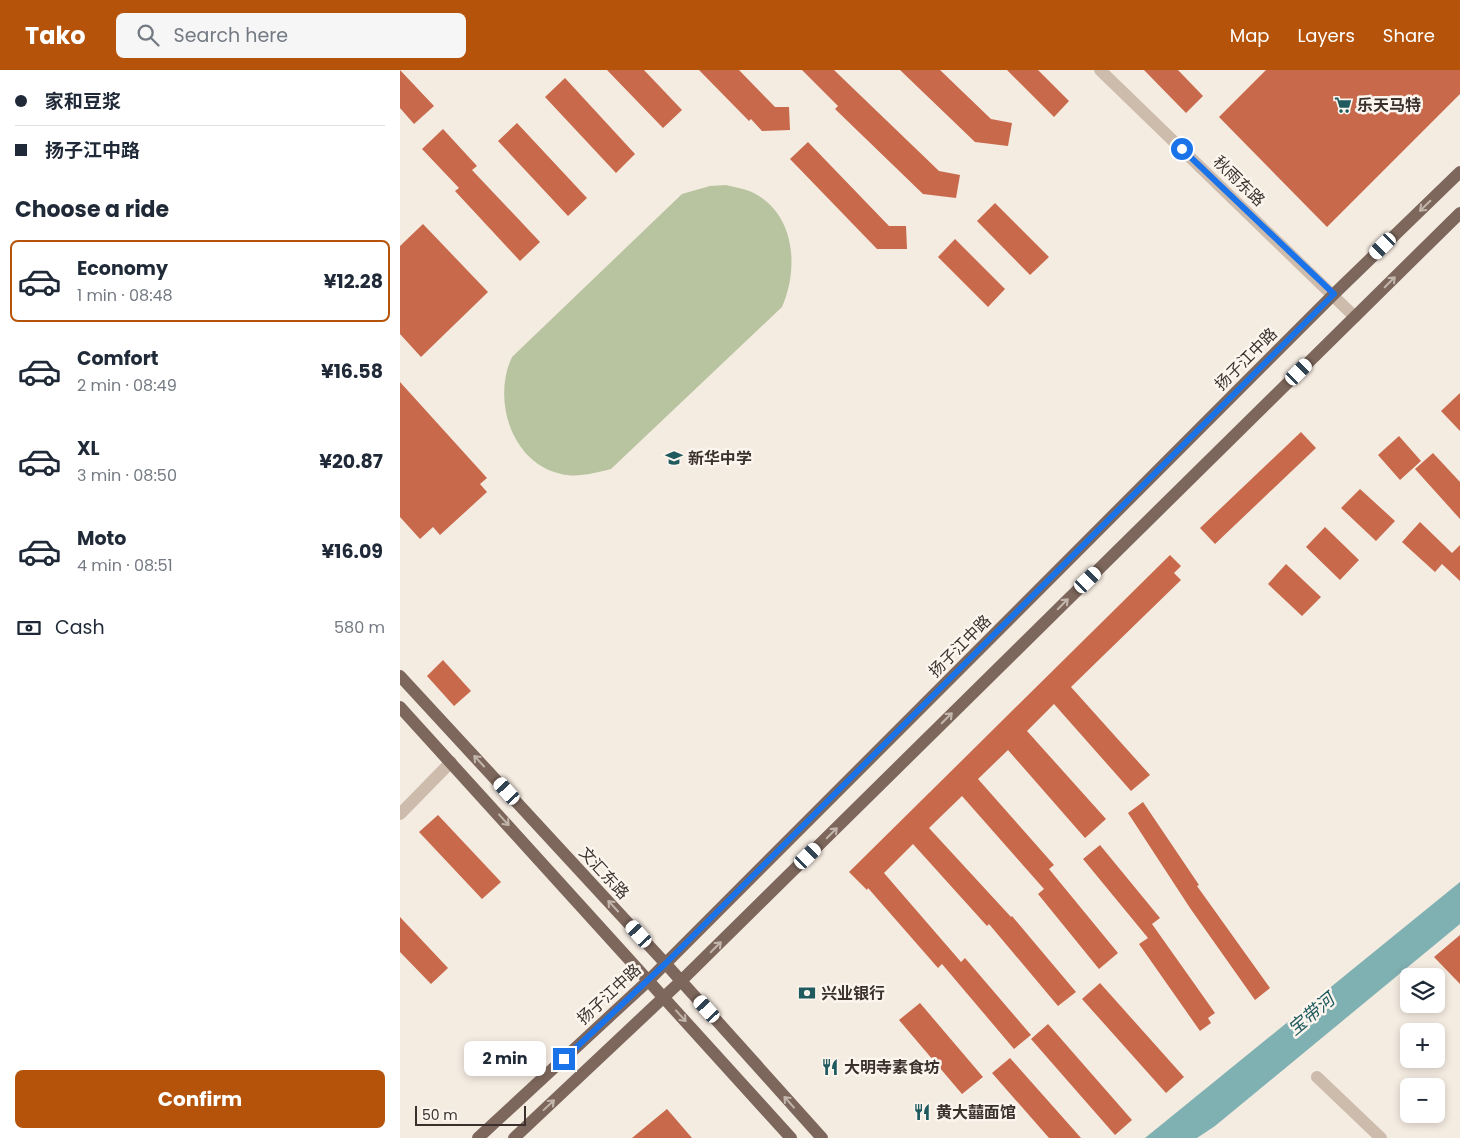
<!DOCTYPE html>
<meta charset="utf-8">
<style>
body{margin:0;font-family:Poppins,"Noto Sans SC",sans-serif;background:#f6f6f7;color:#1f2937;height:100vh;display:flex;flex-direction:column;font-size:19px;white-space:nowrap}
*{box-sizing:border-box;margin:0}
p{font-size:16px;color:#747a83}
.icon{flex:none;width:28px;height:28px;fill:none;stroke:currentColor;stroke-width:2;stroke-linecap:round;stroke-linejoin:round}
.map{position:relative;flex:1;overflow:hidden}
.side{display:flex;flex-direction:column;background:#fff;width:400px}
.side>*{flex:none}
.banner{display:grid;align-content:center;height:110px;padding:0 15px;background:#fff}
.fabs{position:absolute;left:1000px;top:898px;display:grid;gap:10px}
.fabs a{display:grid;place-items:center;width:45px;height:45px;border-radius:8px;background:#fff;box-shadow:0 2px 8px #0003;font-size:25px}
.scale{position:absolute;left:15px;bottom:12px;width:111px;box-sizing:border-box;padding-left:5px;border:2px solid #3b302b;border-top:0;font-size:14px;line-height:18px;white-space:nowrap;color:#3b302b;-webkit-text-stroke:4px #fbf5ee;paint-order:stroke}
.end{position:absolute;width:22px;height:22px;margin:-11px;border:6px solid #1a73e8;background:#fff;box-shadow:0 0 0 2px #fff}
.from{border-radius:50%}
.bubble{position:absolute;height:35px;border-radius:8px;background:#fff;box-shadow:0 2px 8px #0003;font-size:16px;font-weight:700;line-height:35px;text-align:center}
.car{position:absolute;width:15px;height:30px;margin:-15px -8px;border-radius:6px;box-shadow:0 0 4px 1px #0007;background:linear-gradient(#fff 24%,#345 0 40%,#fff 0 76%,#345 0 86%,#fff 0)}
.banner b{display:flex;align-items:center;gap:18px;height:48px;font-size:19px}
.banner b+b{border-top:1px solid #e0e1e3}
.banner i{width:12px;height:12px;background:#1f2937}
ul{padding:0;list-style:none}
li{display:flex;align-items:center;gap:15px;height:82px;margin:0 10px 8px;padding:0 5px;border:2px solid transparent;border-radius:8px}
li div{flex:1}
li b{display:block;font-size:19px}
li em{font-style:normal;font-weight:700}
li.on{border-color:#b45309}
li>.icon{width:45px;height:45px;stroke-width:1.5}
h2{padding:0 15px;font-size:22px;line-height:60px}
.pay{display:flex;align-items:center;gap:12px;height:55px;padding:0 15px;font-size:19px}
.pay p{margin-inline-start:auto}
.button{display:flex;gap:10px;margin-top:auto;padding:10px 15px}
.button a{flex:1;height:58px;border-radius:8px;background:#b45309;color:#fff;font-size:20px;font-weight:700;line-height:58px;text-align:center}
header{display:flex;align-items:center;gap:30px;box-sizing:border-box;height:70px;padding:0 25px;background:#b45309;color:#fff}
header strong{font-size:24px}
nav{display:flex;gap:28px;margin-inline-start:auto;font-size:18px}
.search{width:350px;height:45px;background:#f6f6f7;display:flex;align-items:center;gap:12px;box-sizing:border-box;padding:0 18px;border-radius:8px;color:#747a83;font-size:19px}
main{display:flex;flex:1;min-height:0}
.map>svg:first-child{display:block}
</style>
<header>
<strong>Tako</strong>
<div class="search"><svg class="icon" aria-label="search" viewBox="0 0 24 24"><circle cx="10" cy="10" r="6"/><path d="M15 15l6 6"/></svg>Search here</div>
<nav><a>Map</a><a>Layers</a><a>Share</a></nav>
</header>
<main>
<section class="side">
<div class="banner">
<b><i class="from"></i>家和豆浆</b>
<b><i></i>扬子江中路</b>
</div>
<h2>Choose a ride</h2>
<ul>
<li class="on"><svg class="icon" aria-label="car" viewBox="0 0 24 24"><path d="M5 17H2v-5l4-1 3-4h7l3 4 3 1v5h-3M9 17h6M6 11h13"/><circle cx="7" cy="17" r="2"/><circle cx="17" cy="17" r="2"/></svg><div><b>Economy</b><p>1 min · 08:48</p></div><em>¥12.28</em></li>
<li><svg class="icon" aria-label="car" viewBox="0 0 24 24"><path d="M5 17H2v-5l4-1 3-4h7l3 4 3 1v5h-3M9 17h6M6 11h13"/><circle cx="7" cy="17" r="2"/><circle cx="17" cy="17" r="2"/></svg><div><b>Comfort</b><p>2 min · 08:49</p></div><em>¥16.58</em></li>
<li><svg class="icon" aria-label="car" viewBox="0 0 24 24"><path d="M5 17H2v-5l4-1 3-4h7l3 4 3 1v5h-3M9 17h6M6 11h13"/><circle cx="7" cy="17" r="2"/><circle cx="17" cy="17" r="2"/></svg><div><b>XL</b><p>3 min · 08:50</p></div><em>¥20.87</em></li>
<li><svg class="icon" aria-label="car" viewBox="0 0 24 24"><path d="M5 17H2v-5l4-1 3-4h7l3 4 3 1v5h-3M9 17h6M6 11h13"/><circle cx="7" cy="17" r="2"/><circle cx="17" cy="17" r="2"/></svg><div><b>Moto</b><p>4 min · 08:51</p></div><em>¥16.09</em></li>
</ul>
<div class="pay"><svg class="icon" aria-label="cash" viewBox="0 0 24 24"><path d="M3 7h18v10H3z"/><circle cx="12" cy="12" r="2"/></svg>Cash<p>580 m</p></div>
<div class="button"><a>Confirm</a></div>
</section>
<div class="map">
<svg width="1060" height="1068" viewBox="0 0 1060 1068">
<rect width="100%" height="100%" fill="#f4ebe1"/>
<path fill="#b8c4a0" d="M 326,115 C 337,118 349,119 359,126 C 396,150 398,200 382,237 L 211,399 C 195,403 177,408 161,404 C 111,393 92,329 112,287 L 282,124 L 310,116 Z"/>
<path fill="#7fb0b2" d="M 1060,812 L 1060,854 L 815,1056 L 797,1068 L 745,1068 Z"/>
<path fill="#c8694b" d="M 0,0 L 34,36 L 14,54 L 0,38 Z
M 207,0 L 244,0 L 282,40 L 263,58 Z
M 299,0 L 339,0 L 375,37 L 389,37 L 390,60 L 362,61 L 351,49 L 349,51 Z
M 402,0 L 434,0 L 539,101 L 560,105 L 556,128 L 523,124 L 435,39 L 438,36 Z
M 500,0 L 540,0 L 591,49 L 612,53 L 608,76 L 575,72 Z
M 607,0 L 638,0 L 669,31 L 654,47 Z
M 744,0 L 778,0 L 803,26 L 786,43 Z
M 866,0 L 1060,0 L 1060,24 L 927,157 L 819,47 Z
M 165,8 L 235,84 L 216,103 L 145,27 Z
M 117,53 L 187,128 L 168,146 L 98,71 Z
M 43,59 L 77,96 L 72,100 L 140,172 L 120,191 L 55,121 L 59,118 L 22,79 Z
M 408,72 L 489,156 L 506,156 L 507,179 L 477,179 L 390,89 Z
M 595,133 L 649,187 L 630,205 L 577,151 Z
M 23,154 L 88,222 L 21,287 L 0,264 L 0,176 Z
M 555,169 L 605,219 L 588,237 L 538,187 Z
M 0,312 L 87,408 L 80,414 L 87,422 L 40,465 L 33,457 L 20,469 L 0,447 Z
M 1060,323 L 1060,361 L 1041,341 Z
M 901,362 L 916,378 L 815,474 L 800,458 Z
M 999,366 L 1021,391 L 1000,410 L 978,385 Z
M 1033,383 L 1060,412 L 1060,449 L 1015,399 Z
M 960,419 L 995,451 L 976,471 L 941,438 Z
M 1020,452 L 1052,483 L 1060,475 L 1060,511 L 1042,494 L 1035,502 L 1002,472 Z
M 925,457 L 959,490 L 940,510 L 906,477 Z
M 770,485 L 781,496 L 774,503 L 781,510 L 671,617 L 750,705 L 731,721 L 654,634 L 627,661 L 706,749 L 685,768 L 608,680 L 578,709 L 654,795 L 649,799 L 718,883 L 699,899 L 638,824 L 644,819 L 562,726 L 529,758 L 611,847 L 612,846 L 676,922 L 658,936 L 589,854 L 587,856 L 513,774 L 484,803 L 561,892 L 565,888 L 631,965 L 614,979 L 542,894 L 538,898 L 468,818 L 467,820 L 449,802 Z
M 886,494 L 921,527 L 902,546 L 868,514 Z
M 43,590 L 71,621 L 54,636 L 27,606 Z
M 743,732 L 799,815 L 797,816 L 870,918 L 855,930 L 790,838 L 728,743 Z
M 38,745 L 101,812 L 82,829 L 19,762 Z
M 700,775 L 760,848 L 752,854 L 815,943 L 808,948 L 811,953 L 800,961 L 739,874 L 748,868 L 683,789 Z
M 0,847 L 48,898 L 31,914 L 0,882 Z
M 1060,865 L 1060,914 L 1034,887 Z
M 700,913 L 784,1007 L 766,1023 L 682,929 Z
M 520,933 L 583,1007 L 562,1024 L 499,950 Z
M 648,954 L 732,1050 L 715,1065 L 631,969 Z
M 610,988 L 681,1068 L 649,1068 L 592,1003 Z
M 267,1039 L 292,1068 L 232,1068 Z"/>
<g fill="none" stroke-linecap="round" stroke-linejoin="round">
<path stroke="#cdbbac" stroke-width="12" d="M 700,0 L 955,247
M 0,744 L 51,692
M 917,1007 L 981,1068"/>
<path stroke="#7d675c" stroke-width="12" d="M 0,606 L 265,893 L 422,1068
M 0,637 L 391,1068
M 78,1068 L 249,910 L 933,225 L 1060,102
M 114,1068 L 281,911 L 1060,143"/>
</g>
<defs><path id="oneway-shaft" d="M-6 0H5M1.5-3L5.5 0L1.5 3" fill="none" stroke-width="1.6" stroke-linecap="round" stroke-linejoin="round" transform="scale(1.25)"/></defs>
<g stroke="#c2b5ac">
<use href="#oneway-shaft" transform="translate(1025 136) rotate(136)"/>
<use href="#oneway-shaft" transform="translate(990 212) rotate(-45)"/>
<use href="#oneway-shaft" transform="translate(663 534) rotate(-45)"/>
<use href="#oneway-shaft" transform="translate(547 648) rotate(-45)"/>
<use href="#oneway-shaft" transform="translate(79 691) rotate(-133)"/>
<use href="#oneway-shaft" transform="translate(104 750) rotate(48)"/>
<use href="#oneway-shaft" transform="translate(432 763) rotate(-45)"/>
<use href="#oneway-shaft" transform="translate(213 836) rotate(-133)"/>
<use href="#oneway-shaft" transform="translate(316 877) rotate(-45)"/>
<use href="#oneway-shaft" transform="translate(281 946) rotate(48)"/>
<use href="#oneway-shaft" transform="translate(389 1032) rotate(-132)"/>
<use href="#oneway-shaft" transform="translate(149 1035) rotate(-43)"/>
</g>
<g fill="none" stroke-linecap="round" stroke-linejoin="round">
<path stroke="#1a73e8" stroke-width="6" d="M 164,989 L 266,893 L 934,224 L 782,79"/>
</g>
<defs>
<g id="supermarket-bare" transform="scale(1.35)"><path d="M-6-5.5h2.5l.6 2H6L4.5 2H-2.5L-4.4-4H-6ZM-1.5 3.2a1.3 1.3 0 1 0 .1 0ZM3 3.2a1.3 1.3 0 1 0 .1 0Z" fill="#1f5a5e" stroke="#fbf5ee" stroke-width="2.5" paint-order="stroke"/></g>
<g id="school-bare" transform="scale(1.35)"><path d="M0-5L7-2L0 1L-7-2ZM-4 1L0 2.5L4 1V4Q0 6-4 4Z" fill="#1f5a5e" stroke="#fbf5ee" stroke-width="2.5" paint-order="stroke"/></g>
<g id="bank-bare" transform="scale(1.35)"><path d="M-6-4H6V4H-6ZM0-2.3a2.3 2.3 0 1 0 0 4.6a2.3 2.3 0 1 0 0-4.6Z" fill="#1f5a5e" stroke="#fbf5ee" stroke-width="2.5" paint-order="stroke"/></g>
<g id="restaurant-bare" transform="scale(1.35)"><path d="M-5-6h1v4h1v-4h1v4h1v-4h1v5L-1.5 .5V6h-2V.5L-5-1ZM5-6V6H3V1.5H1.5Q1.5-4 5-6Z" fill="#1f5a5e" stroke="#fbf5ee" stroke-width="2.5" paint-order="stroke"/></g>
</defs>
<g fill-rule="evenodd">
<use href="#supermarket-bare" x="943" y="35"/>
<use href="#school-bare" x="274" y="388"/>
<use href="#bank-bare" x="407" y="923"/>
<use href="#restaurant-bare" x="430" y="997"/>
<use href="#restaurant-bare" x="522" y="1042"/>
</g>
<g text-anchor="middle" dominant-baseline="central" stroke-width="5" stroke-linejoin="round" paint-order="stroke">
<g font-size="16" font-weight="bold" fill="#3b302b" stroke="#fbf5ee" text-anchor="start">
<text x="957" y="35">乐天马特</text>
<text x="288" y="388">新华中学</text>
<text x="421" y="923">兴业银行</text>
<text x="444" y="997">大明寺素食坊</text>
<text x="536" y="1042">黄大囍面馆</text>
</g>
<g font-size="16" fill="#3b302b" stroke="#fbf5ee">
<text transform="translate(839 111) rotate(44)">秋雨东路</text>
<text transform="translate(846 289) rotate(-45)">扬子江中路</text>
<text transform="translate(560 576) rotate(-45)">扬子江中路</text>
<text transform="translate(204 803) rotate(47)">文汇东路</text>
<text transform="translate(209 924) rotate(-43)">扬子江中路</text>
</g>
<g font-size="18" font-style="italic" fill="#1f5a5e" stroke="#fbf5ee">
<text transform="translate(911 944) rotate(-40)">宝带河</text>
</g>
</g>
</svg>
<div class="fabs">
<a><svg class="icon" aria-label="layers" viewBox="0 0 24 24"><path d="M12 4l9 5-9 5-9-5zM3 14l9 5 9-5"/></svg></a>
<a>+</a>
<a>−</a>
</div>
<div class="scale">50 m</div>
<i class="end from" style="left:782px;top:79px"></i>
<i class="end" style="left:164px;top:989px"></i>
<div class="bubble" style="left:64px;top:971px;width:82px">2 min</div>
<i class="car" style="left:983px;top:176px;rotate:225deg"></i>
<i class="car" style="left:899px;top:302px;rotate:45deg"></i>
<i class="car" style="left:688px;top:510px;rotate:46deg"></i>
<i class="car" style="left:107px;top:721px;rotate:318deg"></i>
<i class="car" style="left:408px;top:786px;rotate:46deg"></i>
<i class="car" style="left:239px;top:864px;rotate:318deg"></i>
<i class="car" style="left:307px;top:939px;rotate:318deg"></i>
</div>
</main>
